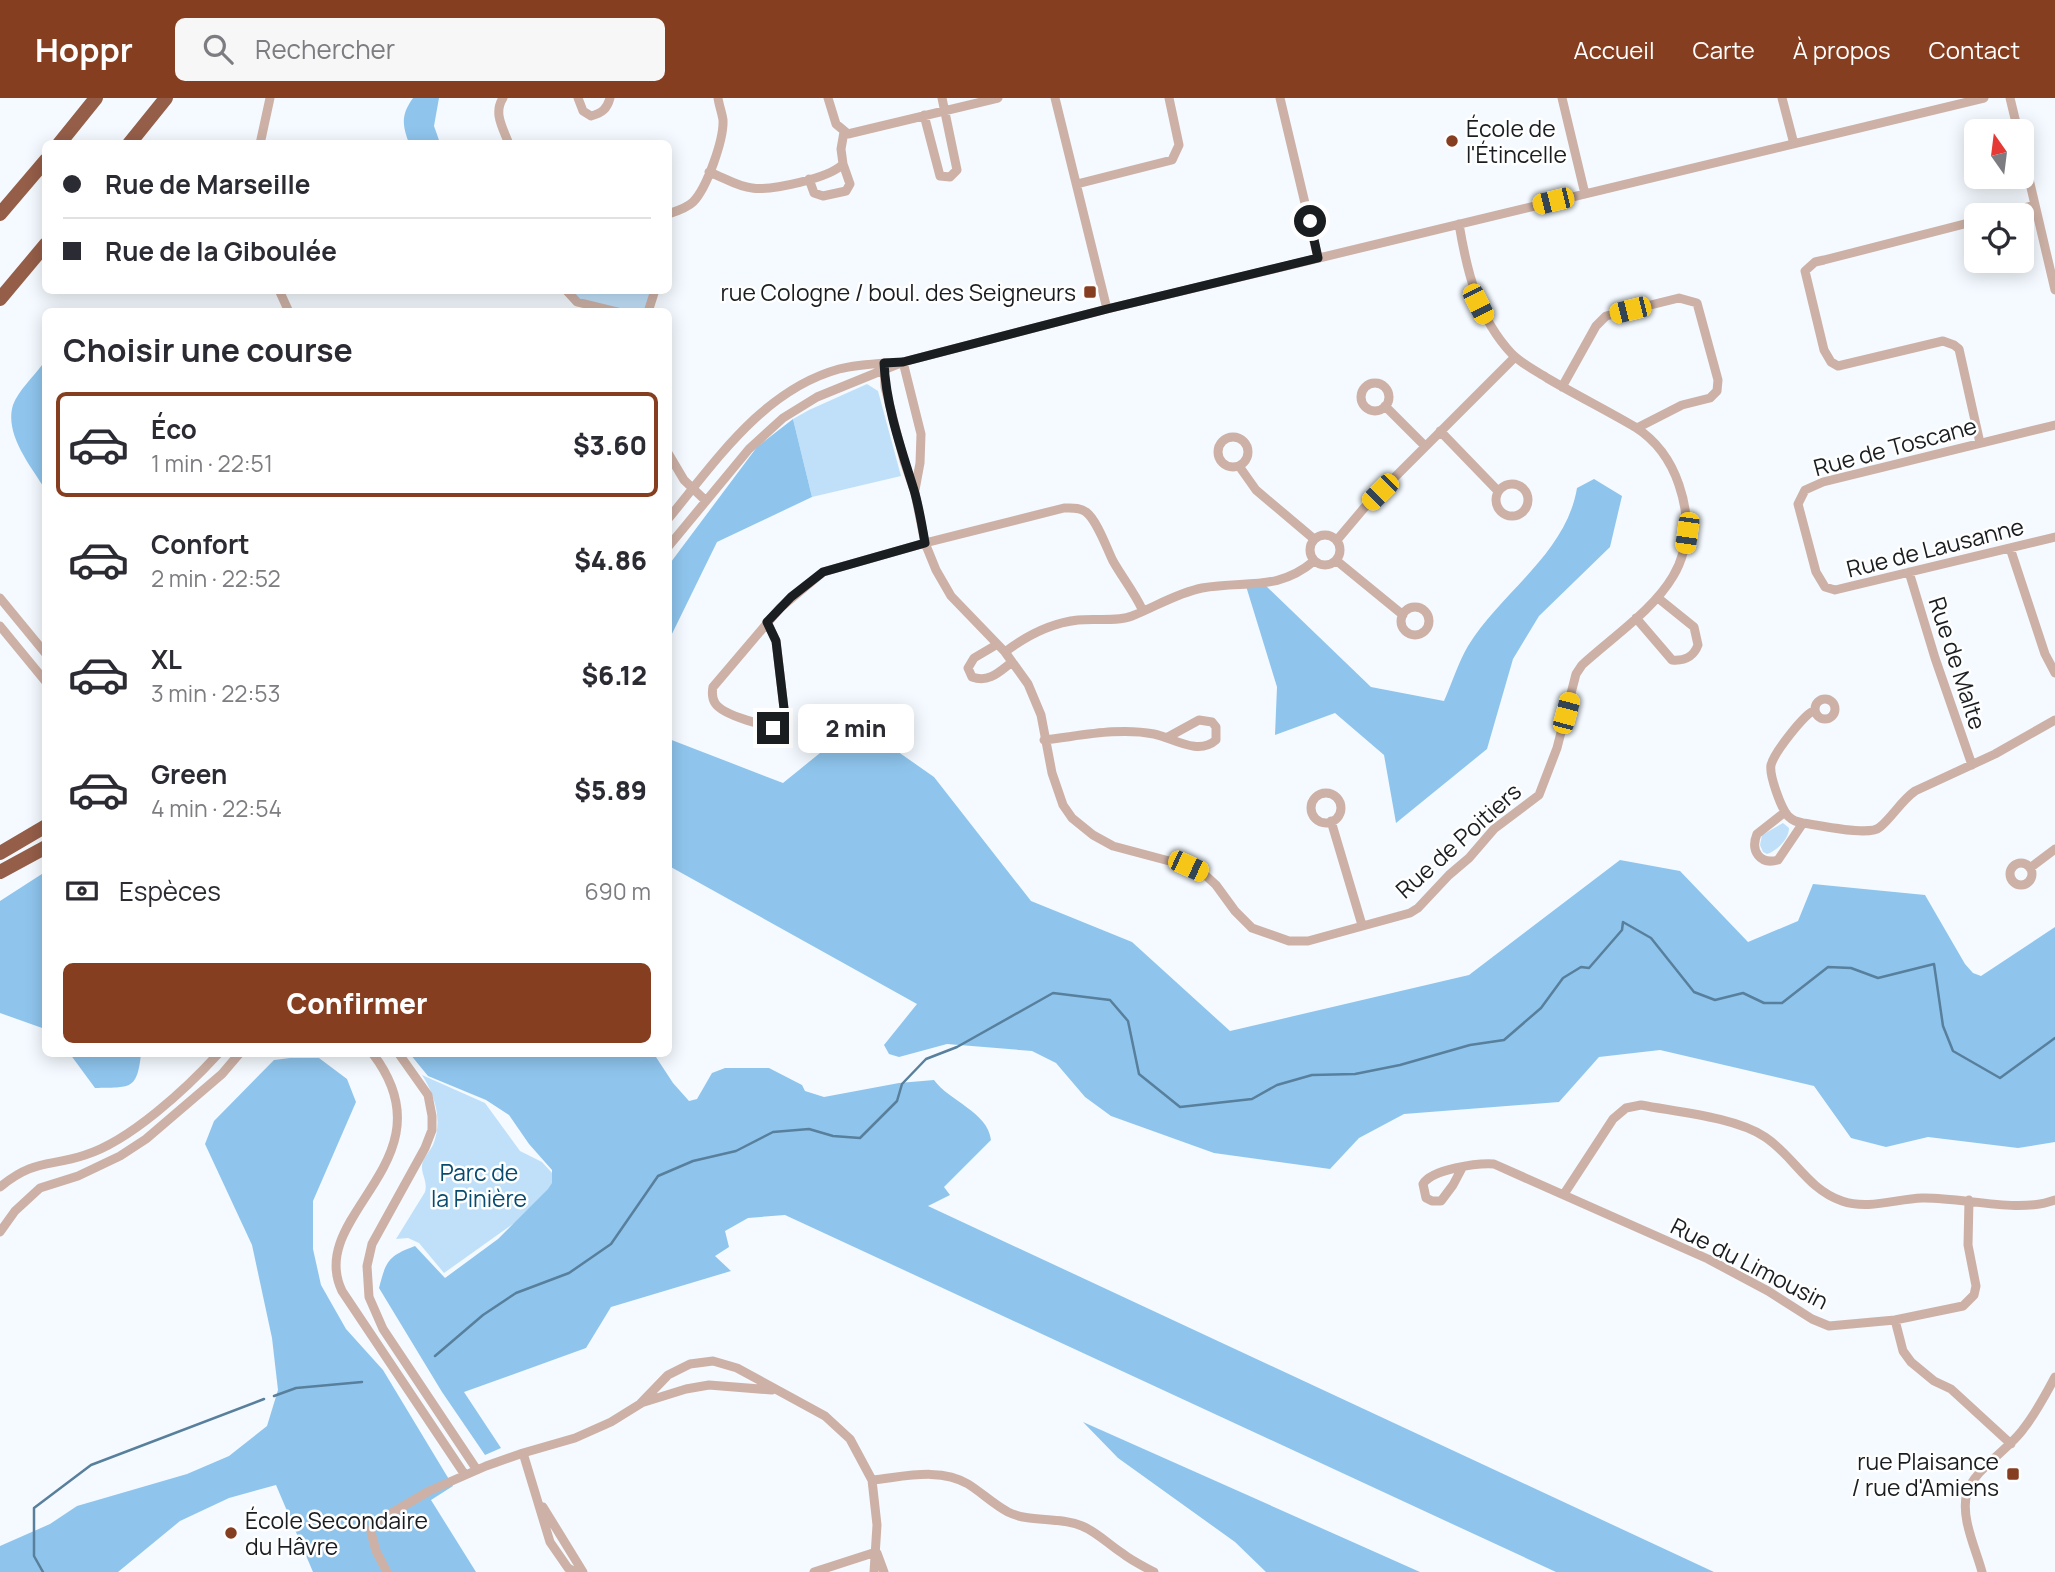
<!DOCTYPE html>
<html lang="fr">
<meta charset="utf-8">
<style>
body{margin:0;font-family:Manrope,sans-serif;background:#f7f7f7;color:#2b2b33;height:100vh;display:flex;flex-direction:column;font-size:26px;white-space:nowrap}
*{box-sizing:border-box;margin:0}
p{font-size:23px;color:#7c7c81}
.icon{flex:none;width:38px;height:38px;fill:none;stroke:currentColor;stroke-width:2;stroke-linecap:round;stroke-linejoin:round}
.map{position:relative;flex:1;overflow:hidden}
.details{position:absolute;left:42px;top:210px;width:630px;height:749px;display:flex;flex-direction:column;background:#fff;border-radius:10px;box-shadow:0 4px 18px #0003}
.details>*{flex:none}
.hud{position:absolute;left:42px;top:42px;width:630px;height:154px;border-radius:10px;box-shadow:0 4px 18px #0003;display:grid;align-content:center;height:154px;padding:0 21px;background:#fff}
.needle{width:46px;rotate:346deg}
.tools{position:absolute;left:1964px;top:21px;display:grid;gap:14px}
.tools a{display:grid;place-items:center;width:70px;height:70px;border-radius:10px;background:#fff;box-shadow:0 4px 18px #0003;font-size:35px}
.end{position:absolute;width:32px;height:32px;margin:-16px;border:9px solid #1a1e21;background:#fff;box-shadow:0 0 0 4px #fff}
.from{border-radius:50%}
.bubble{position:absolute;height:49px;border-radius:10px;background:#fff;box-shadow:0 4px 18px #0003;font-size:23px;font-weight:800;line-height:49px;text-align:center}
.car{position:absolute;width:21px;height:42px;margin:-21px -10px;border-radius:9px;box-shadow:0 0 5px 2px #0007;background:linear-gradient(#f5c518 24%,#345 0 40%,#f5c518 0 76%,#345 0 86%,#f5c518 0)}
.hud b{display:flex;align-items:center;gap:24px;height:66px;font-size:26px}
.hud b+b{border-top:2px solid #e1e1e2}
.hud i{width:18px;height:18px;background:#2b2b33}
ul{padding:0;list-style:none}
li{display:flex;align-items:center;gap:21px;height:105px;margin:0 14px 10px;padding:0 7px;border:4px solid transparent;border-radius:10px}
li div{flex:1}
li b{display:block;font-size:26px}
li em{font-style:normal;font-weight:800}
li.selected{border-color:#863e20}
li>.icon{width:63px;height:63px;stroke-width:1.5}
h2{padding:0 21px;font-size:32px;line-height:84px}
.pay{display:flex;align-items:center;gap:18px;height:77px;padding:0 21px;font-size:26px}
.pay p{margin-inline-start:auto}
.button{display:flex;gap:14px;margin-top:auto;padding:14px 21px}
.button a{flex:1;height:80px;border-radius:10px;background:#863e20;color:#fff;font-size:28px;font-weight:800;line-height:80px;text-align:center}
header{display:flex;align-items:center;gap:42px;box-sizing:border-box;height:98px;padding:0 35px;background:#863e20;color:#fff}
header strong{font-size:33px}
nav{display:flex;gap:38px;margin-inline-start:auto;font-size:24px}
.search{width:490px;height:63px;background:#f7f7f7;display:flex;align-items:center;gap:18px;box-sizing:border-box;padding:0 24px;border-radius:10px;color:#7c7c81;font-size:26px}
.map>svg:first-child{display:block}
</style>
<header>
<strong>Hoppr</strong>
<div class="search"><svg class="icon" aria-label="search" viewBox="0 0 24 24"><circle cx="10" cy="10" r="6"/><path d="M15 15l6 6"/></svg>Rechercher</div>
<nav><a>Accueil</a><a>Carte</a><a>À propos</a><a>Contact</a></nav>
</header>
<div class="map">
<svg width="2055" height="1474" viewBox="0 0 2055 1474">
<rect width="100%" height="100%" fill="#f4faff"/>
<path fill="#c0e0f9" d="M 566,193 L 655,193 L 648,214 C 620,213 587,213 566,193 Z
M 867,286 L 878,293 L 901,378 L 812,399 L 793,321 L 809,312 Z
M 1783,725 L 1789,730 C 1789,741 1777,753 1767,756 L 1763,754 L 1760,747 L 1762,737 Z
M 422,977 L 485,1005 L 520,1053 L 542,1064 L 565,1089 L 444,1175 L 419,1145 L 408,1140 L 396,1141 L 425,1094 C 428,1084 421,1076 422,1067 C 423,1060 430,1053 433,1047 C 443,1023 435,997 422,977 Z"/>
<path fill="#8fc5ed" d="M 413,0 L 439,0 L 434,28 L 440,45 L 409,45 C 402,26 401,17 413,0 Z
M 45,266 L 46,266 L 45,391 C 31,368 4,336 13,307 C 18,293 34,278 42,267 Z
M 793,321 L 812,399 L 717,444 L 669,542 L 668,468 L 757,349 Z
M 1594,381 L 1622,398 L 1610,449 L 1539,518 L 1513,561 L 1487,651 L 1396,725 L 1384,657 L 1335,615 L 1275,637 L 1277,589 L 1246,488 L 1265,487 L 1371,589 L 1444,603 C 1452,585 1458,565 1468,548 C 1501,494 1566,456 1577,390 Z
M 857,625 L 934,679 L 1031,803 L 1132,844 L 1230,933 L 1469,877 L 1620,762 L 1680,773 L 1748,844 L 1798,823 L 1813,786 L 1925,797 L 1965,866 L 1973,875 L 1981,878 L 2055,829 L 2055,1044 L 2018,1050 L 1928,1039 L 1886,1049 L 1851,1040 L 1814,988 L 1660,952 L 1599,959 L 1559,1004 L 1404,1016 L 1359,1040 L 1330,1071 L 1214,1055 L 1111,1018 L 1085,999 L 1056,965 L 1032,953 L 947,946 L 899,959 L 889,956 L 884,947 L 917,906 L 669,768 L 669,641 L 783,685 Z
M 45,774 L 45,931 L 0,915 L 0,803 Z
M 70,956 L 141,956 C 137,993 130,989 95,990 Z
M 410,956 L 654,956 L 673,985 L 689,1003 L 697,1001 L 712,975 L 725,970 L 769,970 L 802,987 L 805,993 L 824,999 L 899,985 L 934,982 C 949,1003 988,1014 991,1042 L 944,1089 L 950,1097 L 928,1108 L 1714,1474 L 1556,1474 L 785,1117 L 748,1120 L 725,1133 L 729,1149 L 715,1158 L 731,1173 L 611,1209 L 586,1250 L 464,1294 L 501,1350 L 485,1357 L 442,1294 L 379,1190 C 386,1163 388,1158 415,1148 L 445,1180 L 498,1141 L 548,1091 L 552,1085 L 552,1072 L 529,1046 L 509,1017 L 486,1002 L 428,978 Z
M 290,960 L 319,960 L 347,981 L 356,1004 L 313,1103 L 313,1151 L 321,1187 L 346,1231 L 383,1272 L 453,1388 L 431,1402 L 476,1474 L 313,1474 L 276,1387 L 229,1400 L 180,1423 L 118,1474 L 0,1474 L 0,1448 L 50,1426 L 77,1408 L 187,1376 L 229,1358 L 267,1328 L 278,1292 L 272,1240 L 252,1147 L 205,1046 L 214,1023 L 274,962 Z
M 1083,1324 L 1420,1474 L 1266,1474 L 1235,1444 L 1118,1360 Z"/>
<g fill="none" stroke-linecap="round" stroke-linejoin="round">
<path stroke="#587f9b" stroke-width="2.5" d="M 435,1258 L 483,1217 L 516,1195 L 569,1175 L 611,1146 L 658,1078 L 693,1063 L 736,1053 L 773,1034 L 809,1031 L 833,1038 L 860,1040 L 897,1003 L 902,986 L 926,961 L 957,949 L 1053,895 L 1110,902 L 1128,923 L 1139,976 L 1180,1009 L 1252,1001 L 1277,987 L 1312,977 L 1355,976 L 1400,967 L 1470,947 L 1504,942 L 1541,910 L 1563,880 L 1581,869 L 1589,870 L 1622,832 L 1623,824 L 1651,840 L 1694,894 L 1715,902 L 1743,895 L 1764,905 L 1782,905 L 1828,869 L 1851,870 L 1878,880 L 1934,866 L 1943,928 L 1953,953 L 2000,980 L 2055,940
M 274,1298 L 296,1290 L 362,1284
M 43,1474 L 34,1458 L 34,1410 L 91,1367 L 264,1301"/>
<path stroke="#cdb1a6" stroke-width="9" d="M 503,0 C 493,15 503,30 509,46
M 578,0 L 583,13 L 591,18 C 602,15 607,11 610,0
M 828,0 L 836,26 L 848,36 L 998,0
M 1055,0 L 1107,211
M 1280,0 L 1318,160
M 1562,0 L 1585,96
M 1782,0 L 1794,46
M 2010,0 L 2018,33
M 924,17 L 940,78 L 950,79 L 957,72 L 942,0
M 260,46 L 270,0
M 2021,47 L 2055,192
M 709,74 C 723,79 738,89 752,90 C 771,93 830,80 843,66 L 841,51 L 844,34
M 809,81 L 814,95 L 823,98 L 846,93 L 850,86 L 843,66
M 1077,86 L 1172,62 L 1179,47 L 1169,0
M 668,116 C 677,113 687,110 693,104 C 707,90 724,41 723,22 C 722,15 719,7 718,0
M 1996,117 L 2035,107
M 1976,123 L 1824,162 L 1815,164 L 1805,173 L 1824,252 L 1831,264 L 1838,268 L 1943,243 L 1954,247 L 1959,251 L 1980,345
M 279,192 L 289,214
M 566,192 L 577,204 L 618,214
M 648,214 L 655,192
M 903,264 L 921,336 L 920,365 L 915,392
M 884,265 L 885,289 L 904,363 L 915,395 L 925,445 L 936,472 L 951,498 L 1005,554 L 1028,586 L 1041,617 L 1052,675 L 1063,707 L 1072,720 L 1093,737 L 1113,748 L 1188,768 L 1203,775 L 1216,787 L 1235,813 L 1252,830 L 1289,843 L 1308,843 L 1410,815 L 1418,810 L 1449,777 L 1469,760 L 1494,731 L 1539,697 L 1557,650 L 1576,576 L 1582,567 C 1641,514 1710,478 1679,387 C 1671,363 1657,343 1635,329 C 1606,312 1576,297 1547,280 C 1536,273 1522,266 1512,256 C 1478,220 1467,174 1459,126
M1361 299a14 14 0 1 1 28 0a14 14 0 1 1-28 0Z
M 1562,289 L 1596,228 L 1606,218 L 1679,200 L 1697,205 L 1718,282 L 1717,293 L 1710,300 L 1682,307 L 1637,330
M 1385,308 L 1425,348
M 2055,327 L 1823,384 L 1805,392 L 1798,406 L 1816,474 L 1825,489 L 1835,492 L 2055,439
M 1440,333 L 1498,393
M1218 354a15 15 0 1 1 30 0a15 15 0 1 1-30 0Z
M 668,355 L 684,382 L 706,403
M 1239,368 L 1256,392 L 1314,441
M1496 402a16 16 0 1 1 32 0a16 16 0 1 1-32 0Z
M 668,421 C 716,363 763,292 839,271 C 855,267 871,266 887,265
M1310 452a15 15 0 1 1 30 0a15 15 0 1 1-30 0Z
M 1337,442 L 1364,410 L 1515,259
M 668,449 L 749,351 L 783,320 L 817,299 L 903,264 L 1107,211 L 1984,0
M 2010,450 L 2045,556 L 2055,575
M 1337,463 L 1403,517
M 1909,474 L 1935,560 L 1972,667
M 0,500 L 46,556
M1401 523a14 14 0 1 1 28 0a14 14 0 1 1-28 0Z
M 1636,520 L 1672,562 C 1684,563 1693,560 1698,547 L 1694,529 L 1658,500
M 767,524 L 776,543 L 785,619 L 782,628 C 770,631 722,617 715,605 C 712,600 712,594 713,589 L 780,510 L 823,474 L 925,445 L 1064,410 C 1072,410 1080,409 1086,414 C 1097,422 1107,451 1113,463 C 1122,479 1134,494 1142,511
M 0,528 L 46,584
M 996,547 L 974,560 L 968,570 L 972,579 C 989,585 999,574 1012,564
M 1005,554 C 1026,538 1051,525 1078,522 C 1095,520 1116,524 1132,518 C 1155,509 1177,495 1202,490 C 1246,482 1277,494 1314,463
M1815 611a10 10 0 1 1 20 0a10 10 0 1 1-20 0Z
M 1815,612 C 1804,616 1774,655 1771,667 C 1769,677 1781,710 1788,718 C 1793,723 1797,724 1803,725 C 1819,727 1870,739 1880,729 C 1893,718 1901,703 1915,693 L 1995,656 L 2055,622
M 1044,642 C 1080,638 1118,629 1154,636 C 1173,640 1198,658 1216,642 L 1216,629 L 1212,624 L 1199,622 L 1168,639
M1311 710a15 15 0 1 1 30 0a15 15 0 1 1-30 0Z
M 1785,714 L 1757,736 C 1750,753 1760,767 1778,762 L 1803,725
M 1331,723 L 1362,827
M2010 776a11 11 0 1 1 22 0a11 11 0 1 1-22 0Z
M 2030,770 L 2055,751
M 373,956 C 454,1063 305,1116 342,1193 L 465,1377
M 399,956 L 428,997 L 432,1018 L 432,1032 L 425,1050 L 372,1146 L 367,1168 L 369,1199 L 383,1231 L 477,1372
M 1462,1070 L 1453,1087 L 1441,1103 L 1432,1103 L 1426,1100 L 1423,1086 C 1432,1071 1477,1065 1494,1066 L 1708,1161 L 1768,1193 L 1812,1221 L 1829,1228 L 1895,1222 L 1963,1208 L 1974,1197 L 1976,1188 L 1968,1147 L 1969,1102
M 0,1089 C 34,1061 48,1069 85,1057 C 130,1043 187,990 218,956
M 1564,1096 L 1613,1021 L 1626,1010 L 1641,1007 C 1677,1014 1735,1019 1765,1039 C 1794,1058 1807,1091 1842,1103 C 1868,1112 1896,1101 1922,1100 C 1963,1099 2018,1116 2055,1102
M 0,1134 L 15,1113 L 40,1090 L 78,1078 L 120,1058 L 146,1041 L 222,976 L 239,956
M 1895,1222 L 1903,1253 L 1911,1264 L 1934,1283 L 1951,1291 L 2011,1346
M 641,1305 L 686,1291 L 709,1287 L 772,1292
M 523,1355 L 550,1444 L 568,1470 L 575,1474
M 872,1382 C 903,1379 940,1369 968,1386 C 981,1394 993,1406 1008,1414 C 1030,1425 1058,1418 1082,1428 C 1097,1434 1108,1446 1122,1455 C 1132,1463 1143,1468 1154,1474
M 543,1409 L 583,1474
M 877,1455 L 884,1474
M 387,1474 L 376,1453 L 371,1434 L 374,1426 L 383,1420 L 429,1393 L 486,1368 L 523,1355 L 575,1340 L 611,1324 L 640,1306 L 668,1277 L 690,1266 L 713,1263 L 737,1270 L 825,1318 L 850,1341 L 872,1382 L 877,1427 L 874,1474
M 814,1474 L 876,1454
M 1982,1474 C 1976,1451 1960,1419 1967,1395 C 1974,1371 2010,1351 2024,1330 C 2036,1315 2046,1296 2055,1279"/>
<path stroke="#955e48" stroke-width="14" d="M 59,46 L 96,0
M 129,46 L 166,0
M 0,116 L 46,62
M 0,201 L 46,146
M 0,755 L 46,728
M 0,774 L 46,749"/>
</g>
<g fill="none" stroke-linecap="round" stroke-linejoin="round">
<path stroke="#1a1e21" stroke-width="9" d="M 773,630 L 782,628 L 785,619 L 776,543 L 767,524 L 791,499 L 823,474 L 925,445 C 922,427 919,409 914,392 C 901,350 886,308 884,265 L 903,264 L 1107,211 L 1318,160 L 1310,123"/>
</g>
<g fill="#863e20" stroke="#fff" stroke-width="2.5">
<circle cx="1452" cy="43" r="7"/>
<rect x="1083" y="187" width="14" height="14" rx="3.5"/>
<rect x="2006" y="1369" width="14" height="14" rx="3.5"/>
<circle cx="231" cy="1435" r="7"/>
</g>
<g text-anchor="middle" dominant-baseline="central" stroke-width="5" stroke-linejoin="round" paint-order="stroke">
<g font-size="23" fill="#1a1e21" stroke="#fff" text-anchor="start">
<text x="1466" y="30">École de<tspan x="1466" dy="26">l'Étincelle</tspan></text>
<text x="1076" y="194" text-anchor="end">rue Cologne / boul. des Seigneurs</text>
<text x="1999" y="1363" text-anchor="end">rue Plaisance<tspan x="1999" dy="26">/ rue d'Amiens</tspan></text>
<text x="245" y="1422">École Secondaire<tspan x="245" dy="26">du Hâvre</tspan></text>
</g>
<g font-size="23" fill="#1a1e21" stroke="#fff">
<text transform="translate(1895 348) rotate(-15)">Rue de Toscane</text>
<text transform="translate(1935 449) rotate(-14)">Rue de Lausanne</text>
<text transform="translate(1958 565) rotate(72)">Rue de Malte</text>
<text transform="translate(1458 742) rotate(-42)">Rue de Poitiers</text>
<text transform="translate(1750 1165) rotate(27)">Rue du Limousin</text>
</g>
<g font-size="23" fill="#074b70" stroke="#fff">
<text x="479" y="1074">Parc de<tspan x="479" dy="26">la Pinière</tspan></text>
</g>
</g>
</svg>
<div class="tools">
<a><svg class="needle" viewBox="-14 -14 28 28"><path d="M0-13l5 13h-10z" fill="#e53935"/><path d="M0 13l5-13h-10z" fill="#7c7c81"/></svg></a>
<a><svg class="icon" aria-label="locate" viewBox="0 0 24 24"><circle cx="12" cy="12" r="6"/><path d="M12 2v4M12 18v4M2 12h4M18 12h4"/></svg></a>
</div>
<i class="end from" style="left:1310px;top:123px"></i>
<i class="end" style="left:773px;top:630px"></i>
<div class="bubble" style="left:798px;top:606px;width:116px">2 min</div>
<i class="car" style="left:1553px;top:103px;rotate:256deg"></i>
<i class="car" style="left:1478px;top:206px;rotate:153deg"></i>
<i class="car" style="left:1630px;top:212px;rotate:256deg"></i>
<i class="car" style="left:1380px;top:394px;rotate:225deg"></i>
<i class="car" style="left:1687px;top:435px;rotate:188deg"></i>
<i class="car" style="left:1566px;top:615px;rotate:15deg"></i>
<i class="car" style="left:1188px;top:768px;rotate:115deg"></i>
<div class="hud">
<b><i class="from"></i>Rue de Marseille</b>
<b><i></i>Rue de la Giboulée</b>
</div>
<section class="details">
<h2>Choisir une course</h2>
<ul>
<li class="selected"><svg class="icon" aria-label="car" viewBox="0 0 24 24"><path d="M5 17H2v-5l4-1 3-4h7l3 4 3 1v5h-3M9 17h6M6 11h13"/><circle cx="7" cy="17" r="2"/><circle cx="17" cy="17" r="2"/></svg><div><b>Éco</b><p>1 min · 22:51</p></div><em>$3.60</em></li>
<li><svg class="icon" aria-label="car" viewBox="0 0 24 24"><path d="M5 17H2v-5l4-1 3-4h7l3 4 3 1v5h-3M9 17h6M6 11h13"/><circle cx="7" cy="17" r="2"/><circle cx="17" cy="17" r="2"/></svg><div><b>Confort</b><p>2 min · 22:52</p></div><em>$4.86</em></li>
<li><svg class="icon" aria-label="car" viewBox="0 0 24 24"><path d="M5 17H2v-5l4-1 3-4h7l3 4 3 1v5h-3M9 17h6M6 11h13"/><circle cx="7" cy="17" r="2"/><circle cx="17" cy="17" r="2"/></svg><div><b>XL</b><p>3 min · 22:53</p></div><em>$6.12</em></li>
<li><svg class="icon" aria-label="car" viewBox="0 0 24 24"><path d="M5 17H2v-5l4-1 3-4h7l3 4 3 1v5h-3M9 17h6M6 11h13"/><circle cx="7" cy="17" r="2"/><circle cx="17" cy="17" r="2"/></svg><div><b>Green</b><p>4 min · 22:54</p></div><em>$5.89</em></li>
</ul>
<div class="pay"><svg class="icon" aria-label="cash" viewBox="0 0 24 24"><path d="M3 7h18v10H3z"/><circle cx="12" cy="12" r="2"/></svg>Espèces<p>690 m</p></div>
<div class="button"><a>Confirmer</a></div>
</section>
</div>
